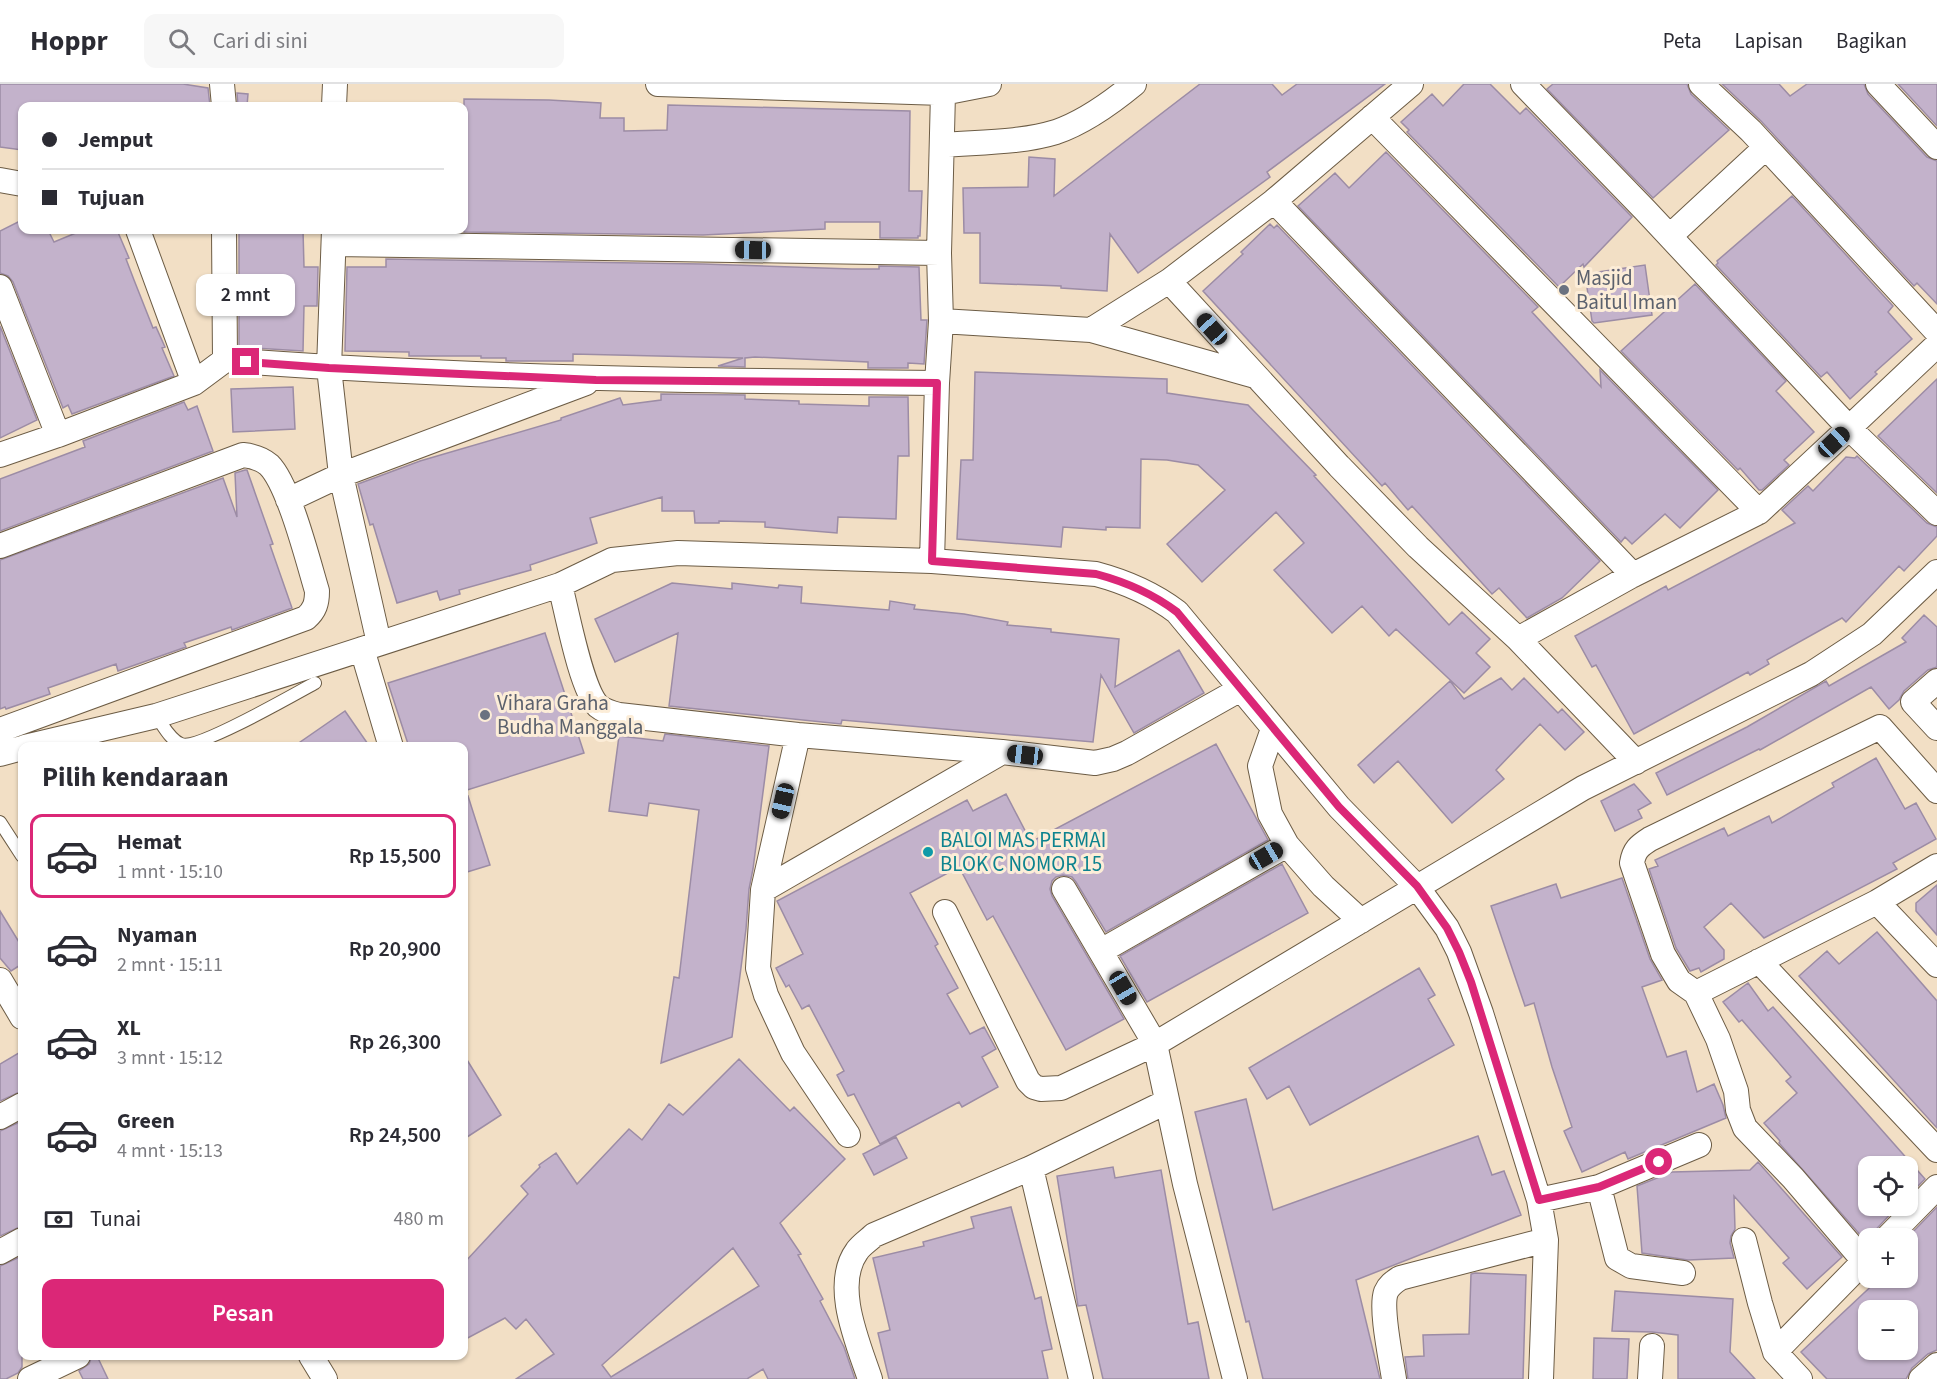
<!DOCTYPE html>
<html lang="id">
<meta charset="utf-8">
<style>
body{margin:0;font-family:"Source Sans 3",sans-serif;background:#f7f7f7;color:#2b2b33;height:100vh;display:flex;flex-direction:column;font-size:22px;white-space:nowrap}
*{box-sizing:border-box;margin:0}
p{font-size:20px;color:#7c7c81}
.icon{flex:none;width:33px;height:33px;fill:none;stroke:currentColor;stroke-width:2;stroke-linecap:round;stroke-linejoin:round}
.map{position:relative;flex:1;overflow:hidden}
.details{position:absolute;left:18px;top:658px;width:450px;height:618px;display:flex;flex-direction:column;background:#fff;border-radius:12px;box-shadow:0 2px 4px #0004}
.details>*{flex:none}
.banner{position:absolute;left:18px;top:18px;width:450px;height:132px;border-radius:12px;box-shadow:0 2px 4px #0004;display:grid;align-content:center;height:132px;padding:0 24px;background:#fff}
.buttons{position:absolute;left:1858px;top:1072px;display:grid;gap:12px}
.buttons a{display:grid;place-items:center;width:60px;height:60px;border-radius:12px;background:#fff;box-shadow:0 2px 4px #0004;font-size:30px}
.end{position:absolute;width:27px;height:27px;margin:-14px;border:8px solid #db2777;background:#fff;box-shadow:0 0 0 3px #fff}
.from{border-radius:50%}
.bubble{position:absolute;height:42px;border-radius:12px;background:#fff;box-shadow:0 2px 4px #0004;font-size:20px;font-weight:600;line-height:42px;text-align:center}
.car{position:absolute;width:18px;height:36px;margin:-18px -9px;border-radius:8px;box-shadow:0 0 4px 2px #0007;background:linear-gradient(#222 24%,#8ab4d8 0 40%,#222 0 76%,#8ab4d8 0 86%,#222 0)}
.banner b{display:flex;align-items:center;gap:21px;height:57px;font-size:22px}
.banner b+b{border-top:2px solid #e1e1e2}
.banner i{width:15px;height:15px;background:#2b2b33}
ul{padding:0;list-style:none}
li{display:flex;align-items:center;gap:18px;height:84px;margin:0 12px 9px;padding:0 12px;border:3px solid transparent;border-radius:12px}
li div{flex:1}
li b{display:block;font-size:22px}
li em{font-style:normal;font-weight:600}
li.on{border-color:#db2777}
li>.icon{width:54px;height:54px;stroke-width:1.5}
h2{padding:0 24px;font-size:27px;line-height:72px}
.pay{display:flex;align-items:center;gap:15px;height:66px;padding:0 24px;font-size:22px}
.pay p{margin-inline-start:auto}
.cta{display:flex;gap:12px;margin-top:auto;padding:12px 24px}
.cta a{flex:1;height:69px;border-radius:12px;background:#db2777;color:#fff;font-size:24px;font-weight:600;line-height:69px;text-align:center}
header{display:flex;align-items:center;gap:36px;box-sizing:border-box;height:84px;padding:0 30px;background:#fff;border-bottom:2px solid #e1e1e2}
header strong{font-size:28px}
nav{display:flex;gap:33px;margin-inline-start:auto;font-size:21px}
.search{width:420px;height:54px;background:#f7f7f7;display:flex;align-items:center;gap:15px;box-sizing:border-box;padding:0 21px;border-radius:12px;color:#7c7c81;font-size:22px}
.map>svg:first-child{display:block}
</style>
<header>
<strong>Hoppr</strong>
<div class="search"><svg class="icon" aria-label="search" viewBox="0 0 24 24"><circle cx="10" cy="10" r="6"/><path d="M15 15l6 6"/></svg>Cari di sini</div>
<nav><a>Peta</a><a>Lapisan</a><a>Bagikan</a></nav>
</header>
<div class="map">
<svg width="1937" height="1295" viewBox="0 0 1937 1295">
<rect width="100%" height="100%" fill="#f2dfc5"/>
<path fill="#c3b2cb" stroke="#9c8ca5" stroke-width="1.5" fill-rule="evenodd" d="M 0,0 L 183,0 L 208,4 L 210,22 L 22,22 L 22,66 L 0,63 Z
M 1200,0 L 1272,0 L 1282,11 L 1297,0 L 1385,0 L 1267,88 L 1270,93 L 1138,189 L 1110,150 L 1107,207 L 1061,204 L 1061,202 L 980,199 L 980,149 L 964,149 L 963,104 L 1028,103 L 1029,73 L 1055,75 L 1054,112 Z
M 1464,0 L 1490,0 L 1520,30 L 1526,24 L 1632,133 L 1584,183 L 1583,180 L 1559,203 L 1407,48 L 1409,46 L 1401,38 L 1432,10 L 1443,22 Z
M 1553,0 L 1687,0 L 1691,10 L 1729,46 L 1653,114 L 1547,5 Z
M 1722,0 L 1779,0 L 1790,12 L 1807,0 L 1864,0 L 1868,10 L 1927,73 L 1937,77 L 1937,220 L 1917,199 L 1914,202 L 1761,37 Z
M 1898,0 L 1937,0 L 1937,42 Z
M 237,9 L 248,10 L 247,22 L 238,22 Z
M 464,15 L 549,16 L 601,19 L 600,34 L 624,34 L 624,47 L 667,46 L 668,21 L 910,27 L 909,107 L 922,107 L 920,152 L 918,152 L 918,154 L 880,154 L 880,138 L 825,138 L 825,145 L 703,151 L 464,148 Z
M 1386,68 L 1538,223 L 1532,228 L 1601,303 L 1600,286 L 1718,406 L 1680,444 L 1665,430 L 1632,460 L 1625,453 L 1621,458 L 1298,122 L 1335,89 L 1349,104 Z
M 1792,112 L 1893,222 L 1888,228 L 1912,255 L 1875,288 L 1877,290 L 1850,315 L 1827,288 L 1821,293 L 1716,181 L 1718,179 L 1717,177 Z
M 22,136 L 22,146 L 48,146 L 54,158 L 83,146 L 117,146 L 129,174 L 126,175 L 134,196 L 153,244 L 156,243 L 165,263 L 162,264 L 174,292 L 72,330 L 68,321 L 63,324 L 13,198 L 8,192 L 0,189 L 0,147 Z
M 1270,140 L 1274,144 L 1277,141 L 1600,477 L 1562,514 L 1527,534 L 1499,504 L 1492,510 L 1412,422 L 1408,426 L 1385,399 L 1382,402 L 1203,207 L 1243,170 L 1241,168 Z
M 239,146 L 303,146 L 304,183 L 318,183 L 317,222 L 304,222 L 303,267 L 239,263 Z
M 386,175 L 703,180 L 852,185 L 879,185 L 879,182 L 919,183 L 921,236 L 927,236 L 924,280 L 908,279 L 908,284 L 868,284 L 868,278 L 755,273 L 745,274 L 745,283 L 718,282 L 743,274 L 573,270 L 573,277 L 506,277 L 506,274 L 481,274 L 481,272 L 409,272 L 409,268 L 345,267 L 347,183 L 386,183 Z
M 1645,181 L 1652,231 L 1594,239 L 1592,237 L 1585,190 Z
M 1695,200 L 1786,297 L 1776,307 L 1814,348 L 1784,376 L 1789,381 L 1762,406 L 1759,406 L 1740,384 L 1738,386 L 1621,267 Z
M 0,242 L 37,336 L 0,354 Z
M 975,288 L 1167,295 L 1167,309 L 1248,321 L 1316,391 L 1314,392 L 1449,541 L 1462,528 L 1490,555 L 1476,569 L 1490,583 L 1464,609 L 1396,545 L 1389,552 L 1362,522 L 1332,549 L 1274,486 L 1304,459 L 1276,428 L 1202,498 L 1167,460 L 1225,406 L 1198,381 L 1167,376 L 1141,375 L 1140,444 L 1106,443 L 1106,446 L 1063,443 L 1061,463 L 957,455 L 961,376 L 973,376 Z
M 1937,295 L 1937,409 L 1878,352 Z
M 293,303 L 295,345 L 233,348 L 231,305 Z
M 661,310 L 745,311 L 745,315 L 799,317 L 799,320 L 869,322 L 869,313 L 908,313 L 909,372 L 898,372 L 896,435 L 838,433 L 837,449 L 765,443 L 765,438 L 719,437 L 719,439 L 695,439 L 694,427 L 662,427 L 662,413 L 590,434 L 597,459 L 530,481 L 531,486 L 459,506 L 460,510 L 440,516 L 437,507 L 397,519 L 373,440 L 370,441 L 358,400 L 420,377 L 561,336 L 561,334 L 620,314 L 623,321 L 661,316 Z
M 184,318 L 188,326 L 197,322 L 213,367 L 0,447 L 0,395 L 85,363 L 83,357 Z
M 1857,372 L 1927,439 L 1937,443 L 1937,452 L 1904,487 L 1899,482 L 1846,538 L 1842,534 L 1767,576 L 1769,580 L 1750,591 L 1748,588 L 1634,650 L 1596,581 L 1592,583 L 1575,552 L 1666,502 L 1668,506 L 1795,439 L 1782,426 L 1808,402 L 1813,407 L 1846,373 L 1855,374 Z
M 245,386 L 247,386 L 273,460 L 270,461 L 292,524 L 232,546 L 231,543 L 184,559 L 186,563 L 118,587 L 116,580 L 71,596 L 48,604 L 50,610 L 6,625 L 5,623 L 0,625 L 0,476 L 223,394 L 237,433 L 235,389 Z
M 672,499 L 732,505 L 732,499 L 778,504 L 779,501 L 802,503 L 801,519 L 889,526 L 890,517 L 915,521 L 914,525 L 964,530 L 1008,538 L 1007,541 L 1051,545 L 1051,548 L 1119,555 L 1115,603 L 1179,566 L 1204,609 L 1134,649 L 1101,591 L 1093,658 L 842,636 L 841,640 L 669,622 L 678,549 L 615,578 L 595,535 Z
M 1924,531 L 1937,543 L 1937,583 L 1928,586 L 1904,607 L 1899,616 L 1889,625 L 1871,603 L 1760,666 L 1759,665 L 1667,711 L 1656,689 L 1747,643 L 1826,597 L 1829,602 L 1906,558 L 1902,554 Z
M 545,549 L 584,669 L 464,707 L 464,663 L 409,663 L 388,599 Z
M 1501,594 L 1512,606 L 1524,594 L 1558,629 L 1562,625 L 1584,648 L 1565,666 L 1540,640 L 1496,686 L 1504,695 L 1452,739 L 1398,677 L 1374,699 L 1358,681 L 1450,597 L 1464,615 Z
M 345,627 L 370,663 L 293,663 Z
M 665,650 L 769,662 L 753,785 L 749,805 L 746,845 L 732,953 L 661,979 L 674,893 L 679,894 L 699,726 L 649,719 L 647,732 L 609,727 L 619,652 L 663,657 Z
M 1216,660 L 1268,756 L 1106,848 L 1076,798 L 1072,793 L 1063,791 L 1056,793 L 1052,797 L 1050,805 L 1052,812 L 1124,935 L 1066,966 L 993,832 L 987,836 L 959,783 L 910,809 L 938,860 L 935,862 L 958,904 L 947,910 L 970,950 L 984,943 L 996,965 L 982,973 L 998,1003 L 962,1023 L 959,1018 L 880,1060 L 854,1010 L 848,1012 L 837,991 L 844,987 L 809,921 L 802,925 L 789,901 L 786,903 L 776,884 L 803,870 L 777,817 L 967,716 L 973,727 L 1006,710 L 1031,758 Z
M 1876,674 L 1905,725 L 1916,719 L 1936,755 L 1893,779 L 1897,785 L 1764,854 L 1731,819 L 1704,843 L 1724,866 L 1724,875 L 1701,888 L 1699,884 L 1690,887 L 1676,864 L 1649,785 L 1658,782 L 1655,776 L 1724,744 L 1728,752 L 1769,732 L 1772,739 L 1834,703 L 1832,699 Z
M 1634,700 L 1651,719 L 1638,726 L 1642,734 L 1615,747 L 1601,717 Z
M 468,712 L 490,781 L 464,789 L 464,713 Z
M 1282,780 L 1308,829 L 1147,918 L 1120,872 Z
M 1622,794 L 1650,875 L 1662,896 L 1642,903 L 1667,973 L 1686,967 L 1697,1008 L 1714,1000 L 1723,1021 L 1726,1034 L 1628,1075 L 1625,1068 L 1582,1088 L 1564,1047 L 1572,1043 L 1552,983 L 1534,919 L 1525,922 L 1491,822 L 1556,800 L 1561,814 Z
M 1937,801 L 1937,851 L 1916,827 L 1916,819 Z
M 0,827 L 22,863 L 22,880 L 11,887 L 0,874 Z
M 1877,848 L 1937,917 L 1937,1044 L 1799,892 L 1827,867 L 1839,880 Z
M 1419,884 L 1435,911 L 1428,915 L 1454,961 L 1310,1041 L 1289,1002 L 1267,1015 L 1249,984 Z
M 1748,899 L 1768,927 L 1773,923 L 1925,1095 L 1908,1112 L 1908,1083 L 1869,1083 L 1869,1122 L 1898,1122 L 1867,1155 L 1864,1152 L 1863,1154 L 1779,1059 L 1780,1057 L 1764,1039 L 1797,1009 L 1786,997 L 1791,993 L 1742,936 L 1739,938 L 1723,918 Z
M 22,967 L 22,1007 L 0,1017 L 0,980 Z
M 464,971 L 501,1031 L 464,1055 Z
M 739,975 L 790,1027 L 794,1023 L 845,1075 L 780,1139 L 801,1170 L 798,1171 L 823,1215 L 820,1217 L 844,1263 L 855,1295 L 768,1295 L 763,1285 L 747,1295 L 516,1295 L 554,1270 L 526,1235 L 516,1245 L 505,1234 L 464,1256 L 464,1179 L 528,1110 L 521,1102 L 540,1083 L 539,1081 L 556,1069 L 577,1100 L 629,1045 L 642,1056 L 669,1020 L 683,1031 ZM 733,1164 L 759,1202 L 611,1293 L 602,1281 Z
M 1246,1015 L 1273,1126 L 1478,1052 L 1492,1091 L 1504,1087 L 1521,1131 L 1356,1196 L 1380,1295 L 1263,1295 L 1249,1237 L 1246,1238 L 1195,1028 Z
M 22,1037 L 22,1142 L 0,1152 L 0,1047 Z
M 896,1053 L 907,1074 L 874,1091 L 863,1070 Z
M 1758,1078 L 1842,1173 L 1807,1205 L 1783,1179 L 1789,1174 L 1734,1112 L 1735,1145 L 1731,1152 L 1730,1159 L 1734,1174 L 1688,1176 L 1642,1169 L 1637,1102 L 1672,1088 L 1750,1086 Z
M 1113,1083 L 1115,1094 L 1161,1086 L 1188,1240 L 1198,1238 L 1209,1295 L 1103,1295 L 1086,1221 L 1078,1222 L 1057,1092 Z
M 1011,1123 L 1035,1215 L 1041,1213 L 1046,1238 L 1052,1265 L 1042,1267 L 1048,1295 L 889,1295 L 878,1249 L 890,1246 L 873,1174 L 924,1162 L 923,1158 L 974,1144 L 971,1133 Z
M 1937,1123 L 1937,1266 L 1928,1270 L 1912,1284 L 1906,1295 L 1827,1295 L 1801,1268 L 1880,1194 L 1908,1194 L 1908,1153 ZM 1869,1227 L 1908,1227 L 1908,1266 L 1869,1266 Z
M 22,1172 L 22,1283 L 18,1289 L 6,1295 L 0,1295 L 0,1182 Z
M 1475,1189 L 1526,1191 L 1523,1295 L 1408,1295 L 1405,1273 L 1424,1272 L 1423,1251 L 1469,1250 L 1471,1190 Z
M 1615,1207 L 1733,1215 L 1730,1268 L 1755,1295 L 1678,1295 L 1678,1251 L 1652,1248 L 1612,1247 Z
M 1594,1254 L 1629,1255 L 1627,1295 L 1593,1295 Z
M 92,1272 L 97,1272 L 108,1295 L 83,1295 L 79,1287 L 89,1280 Z"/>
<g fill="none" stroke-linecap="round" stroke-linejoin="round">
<g stroke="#6c5c45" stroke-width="14">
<path id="lane" d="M 156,632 C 163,641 170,656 181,660 C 197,666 295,610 315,599
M 0,738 L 22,772"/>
</g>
<g stroke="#6c5c45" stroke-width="26">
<path id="street" d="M 222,0 L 224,22
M 658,0 L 943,9 L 989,0
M 1523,0 L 1645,126 L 1849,344 L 1937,261
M 1701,0 L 1751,47 L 1937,248
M 1878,0 L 1937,63
M 334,22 L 335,0
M 1372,33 L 1759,428 L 1849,344 L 1937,429
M 942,61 C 979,58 1020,59 1056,48 C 1085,38 1111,19 1134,0
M 0,96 L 22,100
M 1274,117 L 1633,491
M 138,146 L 194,299
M 224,146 L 225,276
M 334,146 L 329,284 L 341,391 L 379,559
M 1670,152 L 1765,64
M 334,160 L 939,169
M 1169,197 L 1339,382 L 1418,463 L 1518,555 L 1636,678
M 0,203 L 58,351
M 941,237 L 1091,246 L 1169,197 L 1274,117 L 1411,0
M 1091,246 L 1255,292
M 0,371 L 58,351 L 194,299 L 225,276 C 462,294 699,297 937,299
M 288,416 L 341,391 L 586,299
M 0,462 L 243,371 C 253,372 261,374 269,381 C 289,401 308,477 317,507 C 317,519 315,526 306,534 L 0,646
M 932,477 L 937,299 L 941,237 L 939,169 L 943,9
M 560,501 C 567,528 581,605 598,622 C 604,627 611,629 619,631 L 798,651 L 1002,668 L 1095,679 L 1113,675 L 1127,669 L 1239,606
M 1518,555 L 1633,491 L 1759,428
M 362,565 L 391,663
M 1937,597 L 1913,618 L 1937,644
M 1273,645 L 1260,682 L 1270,730 L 1287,761 L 1323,802 L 1361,837
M 25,663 L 156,632 L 560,501 L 612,476 L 678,469 L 932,477 L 1096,490 C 1126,498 1152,509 1177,528 L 1339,723 L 1417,803 L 1447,844 L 1459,868 L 1481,929 L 1539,1116 L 1546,1156 L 1541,1295
M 0,670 L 22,664
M 1064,805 L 1155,960 L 1185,1100 L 1235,1295
M 763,806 L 798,651
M 1877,818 L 1937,881
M 945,828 L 1028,997 L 1034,1003 L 1041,1005 L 1061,1004 L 1155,960 L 1583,704 L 1811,590 L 1872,550 L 1937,488
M 1101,867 L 1287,761
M 1759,877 L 1937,1066
M 0,896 L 22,933
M 1696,909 L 1877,818 L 1937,782
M 0,1033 L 22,1021
M 848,1051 L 793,969 L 766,911 L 758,884 L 763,806 L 1002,668
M 1031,1084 L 1081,1295
M 1599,1103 L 1617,1174 L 1631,1182 L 1683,1189
M 1539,1116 L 1599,1103 L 1699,1061
M 1886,1155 L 1937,1103
M 1744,1156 L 1760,1219 L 1775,1268 L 1800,1295
M 0,1168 L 22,1156
M 1864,1177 L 1793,1094 L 1745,1044 L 1738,1026 L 1736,1007 L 1718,955 L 1696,909 L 1679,897 L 1663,870 L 1632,779 C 1634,766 1639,762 1650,755 L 1880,643 L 1937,707
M 1775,1268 L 1869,1172
M 311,1272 L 325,1295
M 30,1295 L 78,1272
M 870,1295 C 858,1259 832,1201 857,1167 C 861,1161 869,1156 874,1151 L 1031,1084 L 1166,1018
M 1394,1295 C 1391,1275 1380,1224 1386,1208 C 1389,1201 1394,1198 1400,1194 L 1546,1156
M 1650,1295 L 1652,1262
M 1921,1295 L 1937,1281"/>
</g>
<use href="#lane" stroke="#fff" stroke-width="12"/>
<use href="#street" stroke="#fff" stroke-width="24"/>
</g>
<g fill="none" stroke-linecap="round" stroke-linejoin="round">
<path stroke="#db2777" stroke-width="8" d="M 246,278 L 329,284 L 596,296 L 937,299 L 932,477 L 1096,490 C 1126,498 1152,509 1177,528 L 1339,723 L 1417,802 L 1447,844 L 1459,868 L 1471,898 L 1539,1116 L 1599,1103 L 1659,1078"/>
</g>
<g fill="#6b7280" stroke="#fcedd8" stroke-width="2">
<circle cx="1564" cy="206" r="6"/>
<circle cx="485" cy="631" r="6"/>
</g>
<circle fill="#0f9aa8" stroke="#fcedd8" stroke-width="2" cx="928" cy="768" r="6"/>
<g text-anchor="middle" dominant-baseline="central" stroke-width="6" stroke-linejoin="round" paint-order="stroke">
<g font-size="21" fill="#5b616d" stroke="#fcedd8" text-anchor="start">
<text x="1576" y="194">Masjid<tspan x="1576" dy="24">Baitul Iman</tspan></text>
<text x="497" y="619">Vihara Graha<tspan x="497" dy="24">Budha Manggala</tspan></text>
</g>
<g font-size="21" fill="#0d838f" stroke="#fcedd8" text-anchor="start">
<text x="940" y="756">BALOI MAS PERMAI<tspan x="940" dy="24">BLOK C NOMOR 15</tspan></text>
</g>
</g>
</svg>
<div class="buttons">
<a><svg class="icon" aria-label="locate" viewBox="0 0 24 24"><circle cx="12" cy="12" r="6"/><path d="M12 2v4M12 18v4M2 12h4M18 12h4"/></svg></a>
<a>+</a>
<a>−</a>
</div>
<i class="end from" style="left:1659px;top:1078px"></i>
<i class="end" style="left:246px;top:278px"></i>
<div class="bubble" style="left:196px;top:190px;width:99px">2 mnt</div>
<i class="car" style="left:753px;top:166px;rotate:271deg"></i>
<i class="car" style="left:1212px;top:245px;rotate:318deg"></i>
<i class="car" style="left:1834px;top:358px;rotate:47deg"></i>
<i class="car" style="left:1025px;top:671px;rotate:277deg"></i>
<i class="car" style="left:783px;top:717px;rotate:193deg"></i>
<i class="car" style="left:1266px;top:772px;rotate:60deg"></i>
<i class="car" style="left:1123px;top:904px;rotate:150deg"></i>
<div class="banner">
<b><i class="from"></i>Jemput</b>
<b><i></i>Tujuan</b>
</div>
<section class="details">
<h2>Pilih kendaraan</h2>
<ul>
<li class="on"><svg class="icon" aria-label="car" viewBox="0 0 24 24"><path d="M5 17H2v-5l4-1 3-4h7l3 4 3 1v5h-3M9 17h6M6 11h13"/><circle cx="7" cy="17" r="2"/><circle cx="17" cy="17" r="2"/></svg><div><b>Hemat</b><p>1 mnt · 15:10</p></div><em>Rp 15,500</em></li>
<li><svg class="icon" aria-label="car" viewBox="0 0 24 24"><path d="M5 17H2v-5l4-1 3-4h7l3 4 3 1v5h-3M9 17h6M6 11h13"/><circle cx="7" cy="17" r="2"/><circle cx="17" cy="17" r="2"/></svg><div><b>Nyaman</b><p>2 mnt · 15:11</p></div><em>Rp 20,900</em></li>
<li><svg class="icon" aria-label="car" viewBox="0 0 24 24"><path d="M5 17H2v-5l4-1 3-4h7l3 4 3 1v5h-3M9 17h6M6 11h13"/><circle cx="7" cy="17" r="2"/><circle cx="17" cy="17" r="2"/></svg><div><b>XL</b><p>3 mnt · 15:12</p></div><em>Rp 26,300</em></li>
<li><svg class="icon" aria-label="car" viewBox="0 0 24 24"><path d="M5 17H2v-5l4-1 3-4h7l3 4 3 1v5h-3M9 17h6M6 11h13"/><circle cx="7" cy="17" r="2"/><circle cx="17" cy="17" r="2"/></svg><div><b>Green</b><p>4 mnt · 15:13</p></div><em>Rp 24,500</em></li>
</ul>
<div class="pay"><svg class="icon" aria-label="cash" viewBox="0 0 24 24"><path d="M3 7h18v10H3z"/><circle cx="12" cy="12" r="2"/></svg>Tunai<p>480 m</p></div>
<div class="cta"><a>Pesan</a></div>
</section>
</div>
